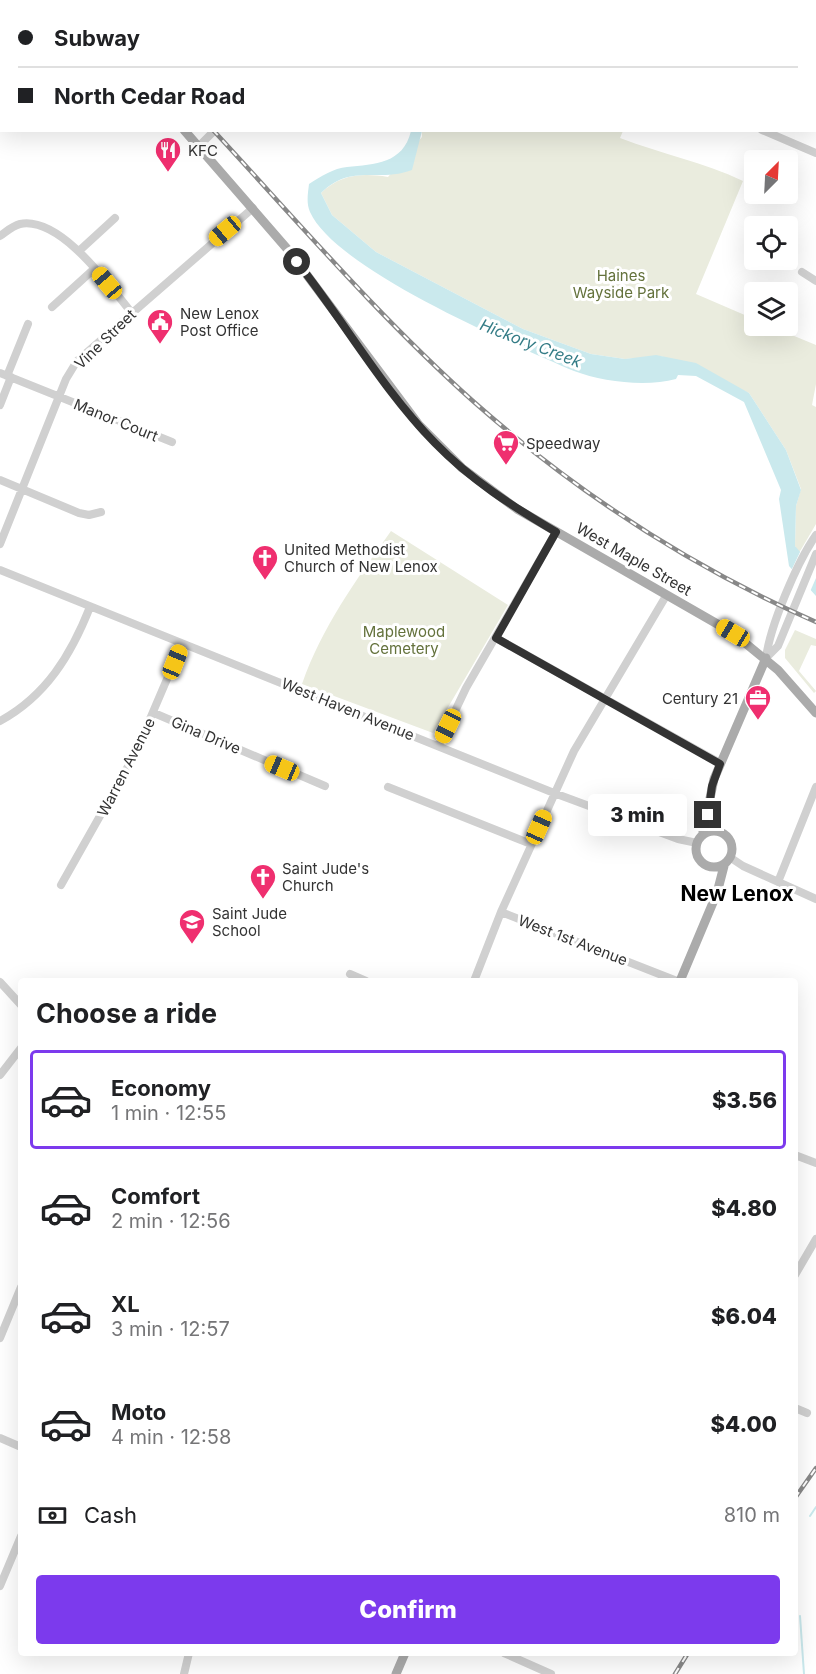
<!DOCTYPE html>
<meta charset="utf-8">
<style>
body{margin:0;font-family:Inter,sans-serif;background:#f6f6f6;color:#202124;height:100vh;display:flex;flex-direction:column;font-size:22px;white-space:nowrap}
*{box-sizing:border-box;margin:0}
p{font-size:20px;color:#757577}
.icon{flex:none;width:33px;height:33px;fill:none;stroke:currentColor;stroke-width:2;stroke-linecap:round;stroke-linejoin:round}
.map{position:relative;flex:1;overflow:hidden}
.panel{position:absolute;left:18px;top:978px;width:780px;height:678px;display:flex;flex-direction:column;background:#fff;border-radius:6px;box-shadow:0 6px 24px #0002}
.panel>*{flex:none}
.top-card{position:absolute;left:0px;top:0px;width:816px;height:132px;box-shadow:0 6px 24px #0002;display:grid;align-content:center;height:132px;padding:0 18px;background:#fff}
.needle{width:39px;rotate:24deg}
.fabs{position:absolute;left:744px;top:150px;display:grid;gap:12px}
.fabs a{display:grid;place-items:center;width:54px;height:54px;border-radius:6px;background:#fff;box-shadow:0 6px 24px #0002;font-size:30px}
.end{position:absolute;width:27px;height:27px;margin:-14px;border:8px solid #333;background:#fff;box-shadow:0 0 0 3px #fff}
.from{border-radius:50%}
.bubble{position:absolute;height:42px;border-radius:6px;background:#fff;box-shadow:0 6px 24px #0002;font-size:20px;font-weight:800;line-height:42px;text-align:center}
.car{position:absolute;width:18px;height:36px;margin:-18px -9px;border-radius:8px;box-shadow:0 0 4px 2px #0007;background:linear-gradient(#f5c518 24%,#345 0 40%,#f5c518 0 76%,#345 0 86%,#f5c518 0)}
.top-card b{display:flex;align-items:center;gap:21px;height:57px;font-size:22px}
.top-card b+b{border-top:2px solid #e0e0e0}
.top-card i{width:15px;height:15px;background:#202124}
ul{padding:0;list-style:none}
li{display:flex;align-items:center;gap:18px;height:99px;margin:0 12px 9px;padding:0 6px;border:3px solid transparent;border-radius:6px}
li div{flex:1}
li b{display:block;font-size:22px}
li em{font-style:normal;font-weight:800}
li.current{border-color:#7c3aed}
li>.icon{width:54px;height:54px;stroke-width:1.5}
h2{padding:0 18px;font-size:27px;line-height:72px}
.pay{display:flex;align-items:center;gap:15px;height:66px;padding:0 18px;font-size:22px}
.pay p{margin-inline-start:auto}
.cta{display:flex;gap:12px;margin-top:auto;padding:12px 18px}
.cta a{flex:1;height:69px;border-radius:6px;background:#7c3aed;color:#fff;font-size:24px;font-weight:800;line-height:69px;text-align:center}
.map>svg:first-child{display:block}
</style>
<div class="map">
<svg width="816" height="1674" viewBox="0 0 816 1674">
<rect width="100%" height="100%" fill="#fff"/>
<path fill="#eaecde" d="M 422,130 L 623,131 L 620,138 C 662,154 703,162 743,181 L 696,294 L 754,319 L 754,326 L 770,326 L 816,345 L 816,384 L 812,405 L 816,407 L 816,524 L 799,553 L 795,546 L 796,506 L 801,489 L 786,450 L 749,393 L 661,356 L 625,359 L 591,354 L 523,329 L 376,252 L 332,215 L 321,193 C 341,174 362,173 388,177 L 422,137 Z
M 391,531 L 508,605 L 433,733 L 302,684 C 322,627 356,580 391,531 Z
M 795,630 L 816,639 L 816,646 L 811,645 L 799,671 L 816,691 L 814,693 L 785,658 L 785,650 Z"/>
<path fill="#cae9ed" d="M 411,131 L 422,131 L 412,170 C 377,183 352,163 321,193 L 332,215 L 376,252 L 523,329 L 591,354 L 625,359 L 656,355 L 696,363 L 749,393 L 786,450 L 801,490 L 796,506 L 795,546 L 816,570 L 816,596 L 789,566 L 779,499 L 781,490 L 744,402 L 696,376 L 678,375 L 676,379 C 646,387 603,382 574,371 C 514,345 336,270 310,212 C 306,203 308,193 309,184 C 320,177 334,168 347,167 C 375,164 403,164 411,131 Z"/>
<path fill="#fff" d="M 801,550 L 816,566 L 816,578 L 809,594 L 790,573 Z"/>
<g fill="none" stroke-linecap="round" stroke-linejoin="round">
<path stroke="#cae9ed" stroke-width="2" d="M 810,1516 L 816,1507
M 800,1616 L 804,1674"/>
<path stroke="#d0d0d0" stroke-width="8" d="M 182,0 L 184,2
M 539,0 L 543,2
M 278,2 L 278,0
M 762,130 L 816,153
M 199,146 L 215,130
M 0,236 C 6,232 12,226 20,224 C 60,216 109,285 131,312
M 79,251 L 115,218
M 802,272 L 816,281
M 52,307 L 94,269
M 0,373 L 172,442
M 7,376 L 28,324
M 0,405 L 11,377
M 0,480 L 79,513 L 89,515 L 101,512
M 0,544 L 66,379 L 77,361 L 253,208
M 0,570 L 554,793 L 678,839 L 697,843
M 496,638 L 720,763
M 766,658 C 770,626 797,562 816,535
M 766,658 L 778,646 L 816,554
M 154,713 L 325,786
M 0,721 C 46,696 71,655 90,607
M 439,745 L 466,688 L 556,532
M 388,787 L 531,844
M 731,858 L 743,866 L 816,899
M 778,882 L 816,787
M 61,885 L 135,754 L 182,644
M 501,912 L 677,981
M 350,974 L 366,981
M 474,981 L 501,912 L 574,751 L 666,596
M 0,982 L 21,1005
M 0,1075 L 21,1048
M 795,1155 L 816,1163
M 795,1275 L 816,1239
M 0,1338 L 21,1287
M 795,1408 L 807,1413
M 0,1438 L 21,1447
M 0,1586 L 21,1536
M 504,1653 L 551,1674
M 184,1674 L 189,1653"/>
<path stroke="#ababab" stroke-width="9" d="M 62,0 L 64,2
M 184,130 L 289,251 L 419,425 L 462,468 L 517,509 L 733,633 L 778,670 L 816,713
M696 849a18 18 0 1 1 36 0a18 18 0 1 1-36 0Z
M 703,832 L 714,779 L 766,658
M 680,981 L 717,893 L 724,866
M 396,1674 L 405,1653"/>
<g stroke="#888" stroke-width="4.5">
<path id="rail" d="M 90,0 L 91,2
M 213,130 C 298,222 380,318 474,402 C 576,492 691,567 816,622
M 795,1498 L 816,1468
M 675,1674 L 688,1653"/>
</g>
<use href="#rail" stroke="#fff" stroke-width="2" stroke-dasharray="7" stroke-linecap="butt"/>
</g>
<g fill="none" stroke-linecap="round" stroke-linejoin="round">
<path stroke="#333" stroke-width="8" d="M 297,262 C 344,321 382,389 435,443 C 471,480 512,506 556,532 L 496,638 L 720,764 L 712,786 L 708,815"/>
</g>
<defs>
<g id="restaurant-pin" transform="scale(1.35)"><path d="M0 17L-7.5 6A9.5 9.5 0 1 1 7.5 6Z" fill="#ef2f6f" stroke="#fff"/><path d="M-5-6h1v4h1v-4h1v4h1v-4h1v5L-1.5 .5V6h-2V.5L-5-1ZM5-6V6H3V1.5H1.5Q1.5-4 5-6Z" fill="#fff"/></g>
<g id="civic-pin" transform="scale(1.35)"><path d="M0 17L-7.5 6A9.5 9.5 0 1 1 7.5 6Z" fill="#ef2f6f" stroke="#fff"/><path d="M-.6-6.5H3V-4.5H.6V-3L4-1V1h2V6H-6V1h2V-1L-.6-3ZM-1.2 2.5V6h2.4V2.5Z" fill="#fff"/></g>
<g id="supermarket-pin" transform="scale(1.35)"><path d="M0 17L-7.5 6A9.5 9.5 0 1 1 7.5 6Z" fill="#ef2f6f" stroke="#fff"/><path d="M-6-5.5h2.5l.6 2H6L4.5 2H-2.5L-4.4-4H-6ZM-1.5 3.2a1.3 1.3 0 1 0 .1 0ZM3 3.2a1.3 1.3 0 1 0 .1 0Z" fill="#fff"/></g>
<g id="church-pin" transform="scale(1.35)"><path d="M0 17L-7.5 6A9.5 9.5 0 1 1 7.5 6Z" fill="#ef2f6f" stroke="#fff"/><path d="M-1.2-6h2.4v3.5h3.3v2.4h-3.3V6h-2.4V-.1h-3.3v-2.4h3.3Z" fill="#fff"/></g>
<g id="office-pin" transform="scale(1.35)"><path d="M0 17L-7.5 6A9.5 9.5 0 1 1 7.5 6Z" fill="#ef2f6f" stroke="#fff"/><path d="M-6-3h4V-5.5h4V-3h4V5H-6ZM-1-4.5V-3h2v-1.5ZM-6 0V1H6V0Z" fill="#fff"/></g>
<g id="school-pin" transform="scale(1.35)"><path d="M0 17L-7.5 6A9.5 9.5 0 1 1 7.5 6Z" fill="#ef2f6f" stroke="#fff"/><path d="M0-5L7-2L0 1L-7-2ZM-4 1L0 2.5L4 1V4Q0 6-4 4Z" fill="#fff"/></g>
</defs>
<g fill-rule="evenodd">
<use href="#restaurant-pin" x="168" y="150"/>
<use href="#civic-pin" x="160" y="322"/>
<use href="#supermarket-pin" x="506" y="443"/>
<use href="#church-pin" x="265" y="558"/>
<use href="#office-pin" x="758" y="698"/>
<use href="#church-pin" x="263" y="877"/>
<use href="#school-pin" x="192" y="922"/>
</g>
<g text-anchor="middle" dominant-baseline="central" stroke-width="6" stroke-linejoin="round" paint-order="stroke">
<g font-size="15" fill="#333" stroke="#fff" text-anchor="start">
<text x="188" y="150">KFC</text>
<text x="180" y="313">New Lenox<tspan x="180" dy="17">Post Office</tspan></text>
<text x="526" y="443">Speedway</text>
<text x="284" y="549">United Methodist<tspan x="284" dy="17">Church of New Lenox</tspan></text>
<text x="738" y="698" text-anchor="end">Century 21</text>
<text x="282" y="868">Saint Jude's<tspan x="282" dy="17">Church</tspan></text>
<text x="212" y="913">Saint Jude<tspan x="212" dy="17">School</tspan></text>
</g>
<g font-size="15" fill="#64723c" stroke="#fff">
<text x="621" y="275">Haines<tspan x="621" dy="17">Wayside Park</tspan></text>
<text x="404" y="631">Maplewood<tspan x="404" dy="17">Cemetery</tspan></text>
</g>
<g font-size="15" fill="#333" stroke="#fff">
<text transform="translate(105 339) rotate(-44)">Vine Street</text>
<text transform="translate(116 420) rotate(22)">Manor Court</text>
<text transform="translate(634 559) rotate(30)">West Maple Street</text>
<text transform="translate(348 709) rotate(22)">West Haven Avenue</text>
<text transform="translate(206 735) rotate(23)">Gina Drive</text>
<text transform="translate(126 767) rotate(-63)">Warren Avenue</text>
<text transform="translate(573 940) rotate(21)">West 1st Avenue</text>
</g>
<g font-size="16" font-style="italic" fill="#347c86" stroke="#fff">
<text transform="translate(531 343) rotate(21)">Hickory Creek</text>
</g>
<g font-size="21" font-weight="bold" fill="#000" stroke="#fff">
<text x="737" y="893">New Lenox</text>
</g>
</g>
</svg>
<div class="fabs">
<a><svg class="needle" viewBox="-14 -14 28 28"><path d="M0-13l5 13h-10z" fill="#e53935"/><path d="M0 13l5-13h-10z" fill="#757577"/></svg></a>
<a><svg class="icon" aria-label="locate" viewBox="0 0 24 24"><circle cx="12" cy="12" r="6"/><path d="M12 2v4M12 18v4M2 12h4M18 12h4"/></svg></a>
<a><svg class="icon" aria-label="layers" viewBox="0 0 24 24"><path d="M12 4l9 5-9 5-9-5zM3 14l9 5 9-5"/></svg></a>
</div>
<i class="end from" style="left:297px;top:262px"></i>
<i class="end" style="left:708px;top:815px"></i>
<div class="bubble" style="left:588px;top:794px;width:99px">3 min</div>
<i class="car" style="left:225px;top:231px;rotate:230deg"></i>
<i class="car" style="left:107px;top:283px;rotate:320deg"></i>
<i class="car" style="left:733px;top:633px;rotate:301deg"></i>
<i class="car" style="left:175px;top:662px;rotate:22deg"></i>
<i class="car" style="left:448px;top:726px;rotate:206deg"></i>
<i class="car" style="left:282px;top:768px;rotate:293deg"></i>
<i class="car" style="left:539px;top:827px;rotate:24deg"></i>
<div class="top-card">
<b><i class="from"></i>Subway</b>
<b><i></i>North Cedar Road</b>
</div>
<section class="panel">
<h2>Choose a ride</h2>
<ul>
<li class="current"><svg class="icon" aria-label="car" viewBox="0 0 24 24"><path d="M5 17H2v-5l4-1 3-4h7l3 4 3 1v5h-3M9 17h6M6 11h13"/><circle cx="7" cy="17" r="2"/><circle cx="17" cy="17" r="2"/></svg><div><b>Economy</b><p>1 min · 12:55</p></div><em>$3.56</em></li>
<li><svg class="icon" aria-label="car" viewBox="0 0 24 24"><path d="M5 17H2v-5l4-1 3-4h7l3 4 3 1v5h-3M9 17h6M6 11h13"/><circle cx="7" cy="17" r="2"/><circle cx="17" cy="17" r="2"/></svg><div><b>Comfort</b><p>2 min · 12:56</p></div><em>$4.80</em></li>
<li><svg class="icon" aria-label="car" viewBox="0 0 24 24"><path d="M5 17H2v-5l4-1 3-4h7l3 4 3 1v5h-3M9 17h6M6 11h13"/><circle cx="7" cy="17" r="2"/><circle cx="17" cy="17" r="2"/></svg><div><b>XL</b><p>3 min · 12:57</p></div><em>$6.04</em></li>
<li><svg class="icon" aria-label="car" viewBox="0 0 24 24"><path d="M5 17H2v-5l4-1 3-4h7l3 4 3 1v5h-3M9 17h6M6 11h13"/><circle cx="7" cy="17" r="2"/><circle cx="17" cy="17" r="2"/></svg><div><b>Moto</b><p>4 min · 12:58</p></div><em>$4.00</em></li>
</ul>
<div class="pay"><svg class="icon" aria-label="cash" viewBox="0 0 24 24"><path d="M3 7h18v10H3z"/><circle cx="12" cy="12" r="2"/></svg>Cash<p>810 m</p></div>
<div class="cta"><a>Confirm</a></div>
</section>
</div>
